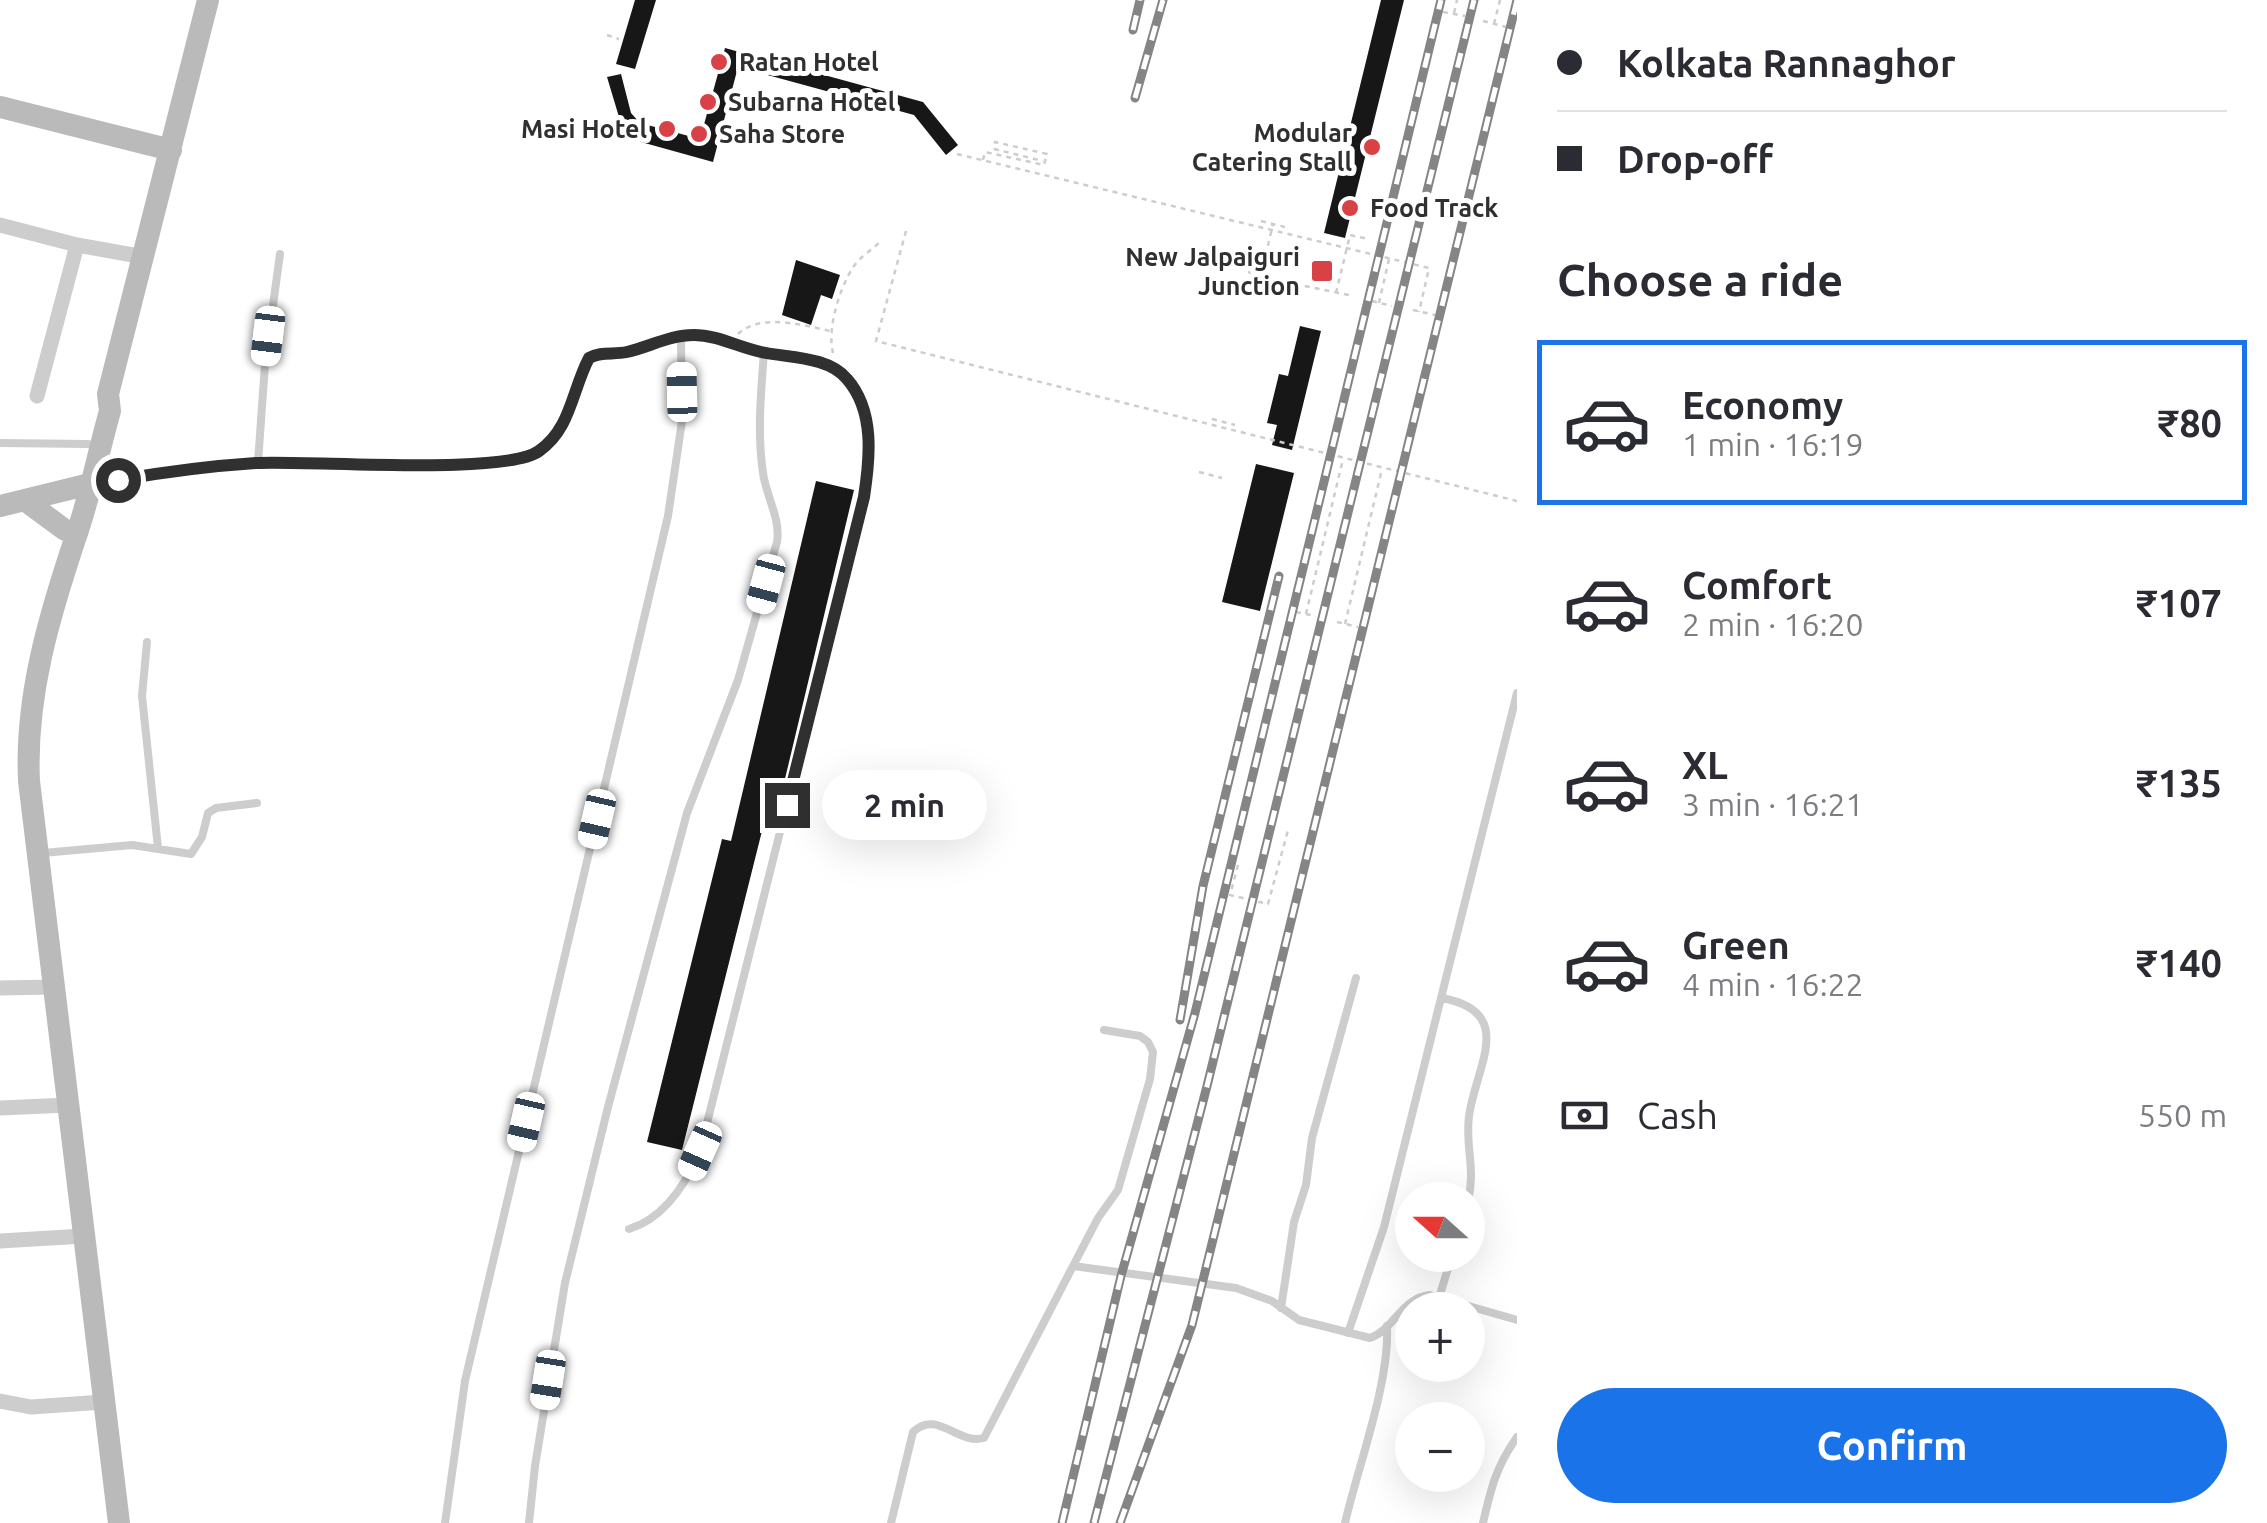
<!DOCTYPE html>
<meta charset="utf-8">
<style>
body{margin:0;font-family:Ubuntu,sans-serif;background:#f2f2f3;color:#2b2b33;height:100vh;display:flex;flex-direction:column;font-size:38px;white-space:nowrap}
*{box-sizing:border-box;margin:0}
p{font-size:32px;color:#7c7c81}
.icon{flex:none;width:55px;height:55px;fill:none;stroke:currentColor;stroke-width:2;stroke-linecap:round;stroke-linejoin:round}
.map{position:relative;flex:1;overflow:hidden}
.details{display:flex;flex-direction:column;background:#fff;width:750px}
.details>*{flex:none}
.top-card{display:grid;align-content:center;height:220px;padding:0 40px;background:#fff}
.needle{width:65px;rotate:291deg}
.fabs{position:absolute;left:1395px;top:1182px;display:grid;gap:20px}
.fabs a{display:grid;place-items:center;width:90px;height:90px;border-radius:50%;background:#fff;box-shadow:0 10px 40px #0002;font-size:50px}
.end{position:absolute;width:45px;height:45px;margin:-22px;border:12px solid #303030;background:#fff;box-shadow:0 0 0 5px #fff}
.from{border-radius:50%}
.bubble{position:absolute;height:70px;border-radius:35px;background:#fff;box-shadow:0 10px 40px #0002;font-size:32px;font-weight:700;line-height:70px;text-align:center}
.car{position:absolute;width:30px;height:60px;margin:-30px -15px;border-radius:12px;box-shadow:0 0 8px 2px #0007;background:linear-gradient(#fff 24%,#345 0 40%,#fff 0 76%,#345 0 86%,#fff 0)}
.top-card b{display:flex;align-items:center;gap:35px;height:95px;font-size:38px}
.top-card b+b{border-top:2px solid #e1e1e2}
.top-card i{width:25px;height:25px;background:#2b2b33}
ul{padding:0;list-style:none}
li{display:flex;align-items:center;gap:30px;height:165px;margin:0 20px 15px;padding:0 20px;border:5px solid transparent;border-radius:0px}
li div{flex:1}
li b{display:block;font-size:38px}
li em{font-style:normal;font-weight:700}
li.active{border-color:#1a73e8}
li>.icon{width:90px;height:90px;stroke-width:1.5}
h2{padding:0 40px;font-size:45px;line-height:120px}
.pay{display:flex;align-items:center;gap:25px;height:110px;padding:0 40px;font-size:38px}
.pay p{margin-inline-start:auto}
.primary-button{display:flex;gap:20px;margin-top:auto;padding:20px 40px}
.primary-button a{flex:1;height:115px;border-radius:60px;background:#1a73e8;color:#fff;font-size:40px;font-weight:700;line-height:115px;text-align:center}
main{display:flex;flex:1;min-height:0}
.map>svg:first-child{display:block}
</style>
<main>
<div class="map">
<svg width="1517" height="1523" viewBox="0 0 1517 1523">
<rect width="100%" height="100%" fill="#fff"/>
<path fill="#171717" d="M 635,0 L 656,0 L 635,69 L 616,64 Z
M 1381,0 L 1404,0 L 1345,238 L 1324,233 Z
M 725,48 L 923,102 L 958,145 L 946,155 L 914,115 L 738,67 L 713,162 L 641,142 L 622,127 L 607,77 L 621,74 L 631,113 L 640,123 L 700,139 Z
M 796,260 L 840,275 L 832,299 L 821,295 L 811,325 L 782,315 Z
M 1300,326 L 1321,331 L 1292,450 L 1272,445 L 1277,425 L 1267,423 L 1279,374 L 1288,376 Z
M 1256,464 L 1294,473 L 1260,611 L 1222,602 Z
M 816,481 L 854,490 L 773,829 L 763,827 L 682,1150 L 647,1142 L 722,839 L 731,841 Z"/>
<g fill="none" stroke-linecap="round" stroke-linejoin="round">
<path stroke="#cdcdcd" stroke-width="2.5" stroke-dasharray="5 5" stroke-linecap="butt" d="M 1443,12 L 1465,16
M 1454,13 L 1457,0
M 1483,21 L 1506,27
M 1494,24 L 1500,0
M 607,35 L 619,39
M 994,149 L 1043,161
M 957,154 L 1429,268 L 1419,312
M 983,160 L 985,152 L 1044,165 L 1047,154 L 995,142 L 994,149
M 1261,221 L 1285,227
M 906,231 L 876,341 L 1517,501
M 1248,272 L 1272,278
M 1261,275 L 1273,224
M 1295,284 L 1354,296
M 1336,293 L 1350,235 L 1368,239
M 1372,301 L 1392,306
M 1379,303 L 1389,259
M 1413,310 L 1435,315
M 738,334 C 760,313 803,325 830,331
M 833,353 C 827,329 839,290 852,269 C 859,257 872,250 881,241
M 1212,419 L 1235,425
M 1199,472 L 1222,478
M 1296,612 L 1316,616
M 1306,614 L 1343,459
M 1337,622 L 1358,627
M 1345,624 L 1382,469
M 1238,865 L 1230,895 L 1268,904 L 1288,830"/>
<path stroke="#cdcdcd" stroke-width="8" d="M 0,443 L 88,444
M 258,463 L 265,364 L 280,254
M 94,484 C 149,475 205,465 260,463 C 313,461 507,475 540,451 C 572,428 572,389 589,358 C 601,351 613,355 627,352 C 649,347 670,335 694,335 C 717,335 738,347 761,352 C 788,358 828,356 847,379 C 875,411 870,458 864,497 L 700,1151 C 686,1184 665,1218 629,1229
M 147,642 L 142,696 L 158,848
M 43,853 L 132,845 L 191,854 L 202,837 L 208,813 L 216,808 L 257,803
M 1442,998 C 1517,1012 1476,1066 1469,1116 C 1465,1147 1476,1168 1468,1201
M 1073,1266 L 1098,1218 L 1118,1190 L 1150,1079 L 1153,1052 L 1148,1042 L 1140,1036 L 1104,1030
M 1439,1298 L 1452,1255
M 1281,1308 L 1294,1222 L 1306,1185 L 1312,1138 L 1356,978
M 1348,1333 L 1384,1227 L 1517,693
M 445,1523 L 465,1381 L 668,516 L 682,421 L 681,337
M 529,1523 L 535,1466 L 565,1283 L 608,1107 L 687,813 L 738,680 L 777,542 C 781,519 766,496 763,473 C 757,433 761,392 764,352
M 891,1523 L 913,1432 C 937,1409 957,1445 984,1438 L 1073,1266 L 1236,1288 L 1272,1301 L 1299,1320 L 1370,1338 C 1395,1329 1401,1298 1430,1295 L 1517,1320
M 1345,1523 C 1358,1466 1390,1382 1387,1326
M 1483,1523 C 1491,1488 1496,1467 1517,1437"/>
<path stroke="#cdcdcd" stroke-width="15" d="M 0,225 L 77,245 L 144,257
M 37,396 L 77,245
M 0,988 L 53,987
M 0,1108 L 68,1105
M 0,1241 L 84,1236
M 0,1401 L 31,1407 L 104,1402"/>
<path stroke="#bababa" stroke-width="22" d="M 0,107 L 171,150
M 27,502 L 65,530
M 0,506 L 90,484
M 119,1523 L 29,781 C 25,697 49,617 75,539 C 90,497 98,453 110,411 L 108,394 L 208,0"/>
<g stroke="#858585" stroke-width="9">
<path id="rail" d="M 1133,30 L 1140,0
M 1135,98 L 1163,0
M 1180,1020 L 1203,886 L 1279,576
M 1062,1523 L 1121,1276 L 1195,1013 L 1441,0
M 1094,1523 L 1207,1086 L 1474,0
M 1120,1523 L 1192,1325 L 1517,0"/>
</g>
<use href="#rail" stroke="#fff" stroke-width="5" stroke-dasharray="15" stroke-linecap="butt"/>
</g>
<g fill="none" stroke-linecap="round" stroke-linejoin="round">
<path stroke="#303030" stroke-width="12" d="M 118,480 C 164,472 210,466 256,463 C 310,460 504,476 539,451 C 571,429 572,390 589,358 C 601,351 613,355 627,352 C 649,347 670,335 694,335 C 717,335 738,347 761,352 C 788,358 828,356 847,379 C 875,411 870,458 864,497 L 787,805"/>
</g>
<g fill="#d84145" stroke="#fff" stroke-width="4">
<circle cx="719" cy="62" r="10"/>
<circle cx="708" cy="102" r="10"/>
<circle cx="667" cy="129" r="10"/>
<circle cx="699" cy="134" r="10"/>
<circle cx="1372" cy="147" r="10"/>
<circle cx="1350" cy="208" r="10"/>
<rect x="1310" y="259" width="24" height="24" rx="5"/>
</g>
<g text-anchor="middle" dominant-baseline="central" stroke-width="10" stroke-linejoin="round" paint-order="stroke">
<g font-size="25" font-weight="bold" fill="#303030" stroke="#fff" text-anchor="start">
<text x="739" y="62">Ratan Hotel</text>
<text x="728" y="102">Subarna Hotel</text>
<text x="647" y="129" text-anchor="end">Masi Hotel</text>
<text x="1352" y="133" text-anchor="end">Modular<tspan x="1352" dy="29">Catering Stall</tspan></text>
<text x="719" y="134">Saha Store</text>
<text x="1370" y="208">Food Track</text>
<text x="1300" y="257" text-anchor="end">New Jalpaiguri<tspan x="1300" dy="29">Junction</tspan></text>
</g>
</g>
</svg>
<div class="fabs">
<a><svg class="needle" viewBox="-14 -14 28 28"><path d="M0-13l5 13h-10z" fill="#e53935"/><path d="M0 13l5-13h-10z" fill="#7c7c81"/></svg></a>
<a>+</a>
<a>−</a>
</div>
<i class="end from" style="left:118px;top:480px"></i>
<i class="end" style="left:787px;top:805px"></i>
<div class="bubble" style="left:822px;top:770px;width:165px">2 min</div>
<i class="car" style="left:268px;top:336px;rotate:187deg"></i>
<i class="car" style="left:682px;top:392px;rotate:359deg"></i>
<i class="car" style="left:766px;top:584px;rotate:195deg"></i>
<i class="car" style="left:597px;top:819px;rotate:193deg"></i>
<i class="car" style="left:526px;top:1122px;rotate:193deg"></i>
<i class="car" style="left:700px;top:1151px;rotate:204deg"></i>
<i class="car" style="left:548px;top:1380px;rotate:189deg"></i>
</div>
<section class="details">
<div class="top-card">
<b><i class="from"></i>Kolkata Rannaghor</b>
<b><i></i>Drop-off</b>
</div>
<h2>Choose a ride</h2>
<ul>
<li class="active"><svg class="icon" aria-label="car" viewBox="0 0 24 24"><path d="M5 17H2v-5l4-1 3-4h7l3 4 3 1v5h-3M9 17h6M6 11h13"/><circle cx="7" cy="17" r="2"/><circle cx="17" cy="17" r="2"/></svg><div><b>Economy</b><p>1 min · 16:19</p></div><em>₹80</em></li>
<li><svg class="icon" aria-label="car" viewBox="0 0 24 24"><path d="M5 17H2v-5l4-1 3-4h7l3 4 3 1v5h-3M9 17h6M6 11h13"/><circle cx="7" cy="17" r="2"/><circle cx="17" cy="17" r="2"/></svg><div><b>Comfort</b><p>2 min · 16:20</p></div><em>₹107</em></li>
<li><svg class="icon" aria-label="car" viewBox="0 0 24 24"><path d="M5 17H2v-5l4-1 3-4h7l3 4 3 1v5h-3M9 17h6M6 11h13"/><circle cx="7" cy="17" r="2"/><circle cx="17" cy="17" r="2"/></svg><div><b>XL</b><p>3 min · 16:21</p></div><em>₹135</em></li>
<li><svg class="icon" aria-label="car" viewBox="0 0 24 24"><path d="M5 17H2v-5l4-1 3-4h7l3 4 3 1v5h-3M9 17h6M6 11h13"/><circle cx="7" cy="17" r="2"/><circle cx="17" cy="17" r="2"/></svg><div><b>Green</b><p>4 min · 16:22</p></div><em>₹140</em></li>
</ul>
<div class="pay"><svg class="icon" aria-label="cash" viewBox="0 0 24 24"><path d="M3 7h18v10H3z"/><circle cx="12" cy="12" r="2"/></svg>Cash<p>550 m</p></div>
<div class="primary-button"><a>Confirm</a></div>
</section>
</main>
